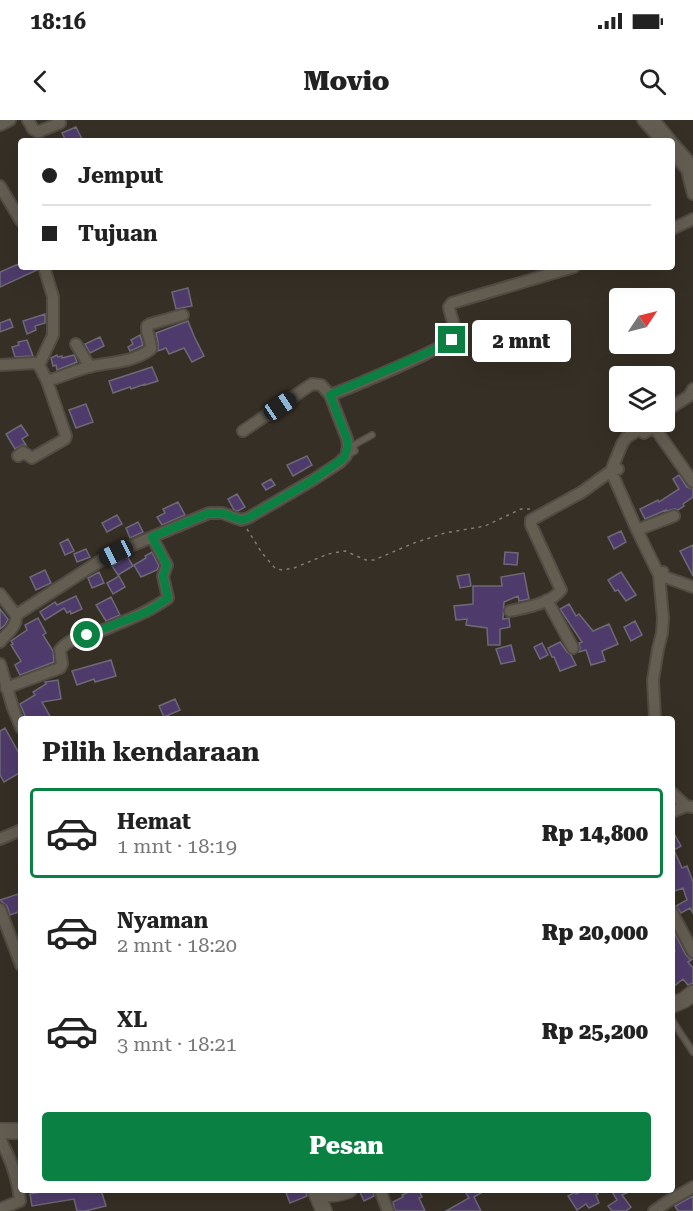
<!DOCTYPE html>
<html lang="id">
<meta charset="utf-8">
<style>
body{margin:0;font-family:"Roboto Serif",serif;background:#f6f6f6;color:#222;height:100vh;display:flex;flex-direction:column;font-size:22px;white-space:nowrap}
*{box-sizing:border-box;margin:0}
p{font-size:20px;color:#767676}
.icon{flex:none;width:33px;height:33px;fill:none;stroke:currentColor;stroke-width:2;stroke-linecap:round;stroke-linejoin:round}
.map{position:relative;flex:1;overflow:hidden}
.side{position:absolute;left:18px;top:596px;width:657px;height:477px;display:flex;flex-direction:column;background:#fff;border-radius:6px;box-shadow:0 6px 24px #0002}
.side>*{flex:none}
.hud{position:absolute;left:18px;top:18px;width:657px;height:132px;border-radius:6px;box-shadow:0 6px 24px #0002;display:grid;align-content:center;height:132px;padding:0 24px;background:#fff}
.needle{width:39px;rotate:55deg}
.fabs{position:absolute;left:609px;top:168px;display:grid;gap:12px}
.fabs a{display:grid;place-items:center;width:66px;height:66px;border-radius:6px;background:#fff;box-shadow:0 6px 24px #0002;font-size:30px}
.end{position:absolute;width:27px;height:27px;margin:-14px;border:8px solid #0b8043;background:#fff;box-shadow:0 0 0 3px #fff}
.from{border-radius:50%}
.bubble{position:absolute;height:42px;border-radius:6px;background:#fff;box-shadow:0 6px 24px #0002;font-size:20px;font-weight:800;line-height:42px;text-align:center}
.car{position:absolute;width:18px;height:36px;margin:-18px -9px;border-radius:8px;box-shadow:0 0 4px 2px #0007;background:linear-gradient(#222 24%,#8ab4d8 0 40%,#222 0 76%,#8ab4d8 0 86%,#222 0)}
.hud b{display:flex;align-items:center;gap:21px;height:57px;font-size:22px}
.hud b+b{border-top:2px solid #e0e0e0}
.hud i{width:15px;height:15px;background:#222}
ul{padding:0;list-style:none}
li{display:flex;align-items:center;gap:18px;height:90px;margin:0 12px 9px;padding:0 12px;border:3px solid transparent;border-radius:6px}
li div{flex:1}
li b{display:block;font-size:22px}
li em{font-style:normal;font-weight:800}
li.active{border-color:#0b8043}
li>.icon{width:54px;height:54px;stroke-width:1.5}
h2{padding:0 24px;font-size:27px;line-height:72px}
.primary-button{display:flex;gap:12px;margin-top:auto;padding:12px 24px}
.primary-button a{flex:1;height:69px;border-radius:6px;background:#0b8043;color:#fff;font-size:24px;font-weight:800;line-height:69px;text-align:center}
.status{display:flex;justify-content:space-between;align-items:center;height:42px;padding:0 30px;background:#fff;direction:ltr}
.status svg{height:16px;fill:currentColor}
header{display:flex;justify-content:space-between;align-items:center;height:78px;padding:0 24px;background:#fff;font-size:27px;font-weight:800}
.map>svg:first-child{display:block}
</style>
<div class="status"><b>18:16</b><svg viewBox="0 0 49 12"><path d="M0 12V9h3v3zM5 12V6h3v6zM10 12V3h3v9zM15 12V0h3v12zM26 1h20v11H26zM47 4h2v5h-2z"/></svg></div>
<header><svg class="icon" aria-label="back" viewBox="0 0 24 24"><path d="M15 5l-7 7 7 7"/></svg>Movio<svg class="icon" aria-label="search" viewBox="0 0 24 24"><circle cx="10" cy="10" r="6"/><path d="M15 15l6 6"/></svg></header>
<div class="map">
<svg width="693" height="1091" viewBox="0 0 693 1091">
<rect width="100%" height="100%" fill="#362f25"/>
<path fill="#4f3b6b" stroke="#6e6976" stroke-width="1.5" d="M 76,7 L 83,21 L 66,21 L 62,13 Z
M 21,143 L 21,147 L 37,147 L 37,150 L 0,167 L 0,152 Z
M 188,168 L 192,186 L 176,189 L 172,172 Z
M 45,194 L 45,203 L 35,206 L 36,210 L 27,214 L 23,201 Z
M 10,199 L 13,207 L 0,212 L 0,203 Z
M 188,201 L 194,216 L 204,236 L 192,242 L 184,228 L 169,234 L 166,228 L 158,231 L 158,222 L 156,213 Z
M 140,215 L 143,225 L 130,231 L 128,227 L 133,224 L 131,220 Z
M 100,217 L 104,226 L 90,233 L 85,224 Z
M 27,220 L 33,236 L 15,237 L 12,227 L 19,225 L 18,222 Z
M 57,235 L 58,237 L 62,236 L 62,238 L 74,235 L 77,242 L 57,250 L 56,245 L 53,246 L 51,238 Z
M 152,247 L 158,261 L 145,265 L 145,264 L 131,269 L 130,267 L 113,273 L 109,261 Z
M 86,284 L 93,302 L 76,308 L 69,290 Z
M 21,305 L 28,315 L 22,319 L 26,325 L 22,325 L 15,329 L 6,314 Z
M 307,336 L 312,345 L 293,356 L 287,345 Z
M 679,355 L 687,367 L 693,369 L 693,377 L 683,384 L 684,386 L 678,390 L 675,389 L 666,391 L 666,390 L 645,399 L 640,389 L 658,380 L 659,382 L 679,369 L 673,359 Z
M 271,359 L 275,365 L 266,370 L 262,364 Z
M 237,374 L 245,387 L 238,391 L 234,390 L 228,379 Z
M 178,382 L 185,395 L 162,405 L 157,397 L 165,393 L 163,389 Z
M 117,395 L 122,404 L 107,412 L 102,403 Z
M 138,402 L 143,412 L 130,418 L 126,408 Z
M 621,411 L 626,422 L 614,429 L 608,417 Z
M 68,419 L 74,431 L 65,435 L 60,423 Z
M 693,425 L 693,456 L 680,431 Z
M 86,429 L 90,437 L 77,442 L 74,434 Z
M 152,432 L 159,446 L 157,450 L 141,457 L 134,445 L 146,438 L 145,436 Z
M 505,432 L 518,433 L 517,445 L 504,444 Z
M 127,436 L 133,446 L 118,455 L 112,446 L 120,441 L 120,440 Z
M 45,450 L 51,463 L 36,470 L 30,457 Z
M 99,452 L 104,463 L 92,468 L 88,458 Z
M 621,452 L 636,475 L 626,481 L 618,470 L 615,471 L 608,460 Z
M 524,453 L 529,479 L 519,481 L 518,476 L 504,482 L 503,499 L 509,498 L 510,507 L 500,509 L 500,525 L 488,525 L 487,508 L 466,505 L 467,499 L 456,500 L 454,486 L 473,484 L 473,466 L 502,466 L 501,457 Z
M 469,454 L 471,466 L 460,468 L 457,456 Z
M 119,456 L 125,467 L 113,474 L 107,463 Z
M 76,476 L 82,489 L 71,494 L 70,491 L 67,493 L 64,488 L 45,500 L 40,492 L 55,482 L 57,485 Z
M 111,477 L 120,495 L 106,501 L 96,485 Z
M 569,484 L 576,496 L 579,494 L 593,511 L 609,504 L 618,524 L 602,531 L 605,541 L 591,545 L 586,530 L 579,532 L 580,528 L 579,523 L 582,522 L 560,489 Z
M 0,489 L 8,499 L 5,505 L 0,509 Z
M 38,498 L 46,513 L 43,515 L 53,531 L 54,542 L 20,555 L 15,545 L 21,541 L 11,525 L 13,524 L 11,521 L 27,510 L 25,505 Z
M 635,501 L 642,515 L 631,521 L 624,507 Z
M 560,522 L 567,532 L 571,535 L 576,545 L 560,551 L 554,537 L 552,537 L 548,528 Z
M 542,523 L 548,535 L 540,539 L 534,527 Z
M 511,525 L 515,541 L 501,544 L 496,529 Z
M 111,540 L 116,556 L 95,562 L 94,559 L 77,565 L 72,551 Z
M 58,560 L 61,579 L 42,582 L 51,598 L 26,598 L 20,584 L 35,575 L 33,572 L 46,564 L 45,562 Z
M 175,579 L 180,590 L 164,597 L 159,586 Z
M 5,608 L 21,637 L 21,652 L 4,662 L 0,655 L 0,611 Z
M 672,710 L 681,726 L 674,730 L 682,748 L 687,746 L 693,762 L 693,793 L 690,788 L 681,793 L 676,786 L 687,780 L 683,768 L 672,772 Z
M 21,773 L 21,791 L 10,795 L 7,786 L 0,780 Z
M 674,812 L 686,835 L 690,839 L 693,839 L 688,842 L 693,848 L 693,863 L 688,865 L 683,859 L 672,868 L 672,833 L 675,831 L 672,825 L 672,813 Z
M 54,1070 L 101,1070 L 106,1086 L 85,1091 L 77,1091 L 74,1079 L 32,1086 L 30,1074 Z
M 285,1070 L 305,1070 L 307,1076 L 290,1083 Z
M 359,1070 L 373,1070 L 374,1076 L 364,1081 Z
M 414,1070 L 419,1070 L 422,1077 L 419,1078 L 425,1091 L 395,1091 L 393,1082 L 403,1077 L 402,1075 Z
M 464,1070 L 486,1070 L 474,1077 L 481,1091 L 446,1091 L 469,1078 Z
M 585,1070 L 595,1070 L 598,1074 L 596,1075 L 599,1083 L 589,1088 L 586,1084 L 577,1090 L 568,1076 L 575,1072 L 576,1074 Z
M 611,1070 L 633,1070 L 622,1075 L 631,1087 L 626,1091 L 612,1091 L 608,1086 L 617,1080 Z
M 693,1076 L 693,1091 L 678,1091 L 675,1086 Z"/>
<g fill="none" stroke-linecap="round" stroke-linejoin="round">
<g stroke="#514c43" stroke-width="8">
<path id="lane" d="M 346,336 L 355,331 L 353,326 L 354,325 L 372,315
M 672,900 L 693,932"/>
</g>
<g stroke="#514c43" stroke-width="14">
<path id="street" d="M 28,0 L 33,9 L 38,12 L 60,3
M 643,0 L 662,21
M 654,0 L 671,21
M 0,5 L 10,0
M 672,22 L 692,45 L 693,48
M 672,32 L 687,50 L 693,74
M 0,66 L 21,101
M 672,109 L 693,99
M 76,224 L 90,247
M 0,245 L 34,243 L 39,245 L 47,261 L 66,316 L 65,319 L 32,338 L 23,332 L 18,336
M 39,245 L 53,215 L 53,177 L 44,147
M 47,261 C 61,257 74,251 88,247 C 109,242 133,243 151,229 C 152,221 146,214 147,206 L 150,204 L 183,195
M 664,292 L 689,276 L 693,269
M 650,302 L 626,318 L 622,324 L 611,351 L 637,410 L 659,455 L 693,467
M 654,307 L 693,362
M 243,311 L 312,264 L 321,265 L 330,275
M 644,313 L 662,302
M 637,410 L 674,396
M 0,474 L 16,495
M 547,480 L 573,528
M 510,491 C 527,487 550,484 561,470 L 531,405 L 531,400 L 582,372 L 611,351 L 618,349
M 0,522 C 6,514 18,506 16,495 L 100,441 L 133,425 L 209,393 L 222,393 L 241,400 L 248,398 L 313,360 L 339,343 L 346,336 L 348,326 L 347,319 L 330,275 C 347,269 446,228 453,218 C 458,210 450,196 449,187 L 452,183 L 574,147
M 0,544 L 13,588 L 21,608
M 6,568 L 60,548 L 62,544 L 60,530 C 70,517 89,515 103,510 C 125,501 149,492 168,478 L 163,456 L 167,445 L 152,417
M 655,598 L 653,560 L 658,529 L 662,513 L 663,498 L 659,455 L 663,452
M 672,673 L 686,686 L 693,687
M 672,692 L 686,686
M 0,719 L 21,710
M 0,789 L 21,845
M 672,792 L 693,832
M 0,1019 C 10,1037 18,1060 20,1081 L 0,1089
M 380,1070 L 388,1091
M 654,1091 L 667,1082 L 693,1067"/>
</g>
<g stroke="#514c43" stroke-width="18">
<path id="secondary" d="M 672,885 L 684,880 L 693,873
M 0,1011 L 21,1011
M 315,1070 L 324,1091
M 319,1070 C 329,1076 339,1074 349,1070"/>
</g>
<path stroke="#817b72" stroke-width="1.5" stroke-dasharray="3 4.5" stroke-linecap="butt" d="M 247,409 L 262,433 L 275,448 L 282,450 L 294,448 L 328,434 L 345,431 L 366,440 L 374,440 L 414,423 L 445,413 L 485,406 L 521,389 L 531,389"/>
<use href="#lane" stroke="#645d51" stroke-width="5"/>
<use href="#street" stroke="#645d51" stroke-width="10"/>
<use href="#secondary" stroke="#645d51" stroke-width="15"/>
</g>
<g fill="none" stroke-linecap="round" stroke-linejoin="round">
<path stroke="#0b8043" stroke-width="8" d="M 87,515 L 147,492 L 168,478 L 163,456 L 167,445 L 152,417 L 209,393 L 222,393 L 241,400 L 248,398 L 313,360 L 344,338 L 348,326 L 347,319 L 330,275 L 429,232 L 452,220"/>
</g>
</svg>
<div class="fabs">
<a><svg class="needle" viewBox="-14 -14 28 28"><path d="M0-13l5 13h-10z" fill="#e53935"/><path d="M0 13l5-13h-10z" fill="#767676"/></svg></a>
<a><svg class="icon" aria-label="layers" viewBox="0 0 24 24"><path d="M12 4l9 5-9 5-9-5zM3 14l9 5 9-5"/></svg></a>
</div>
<i class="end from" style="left:87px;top:515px"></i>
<i class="end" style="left:452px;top:220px"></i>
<div class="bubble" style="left:472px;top:200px;width:99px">2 mnt</div>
<i class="car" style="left:280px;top:286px;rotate:56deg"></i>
<i class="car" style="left:116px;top:433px;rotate:244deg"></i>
<div class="hud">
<b><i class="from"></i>Jemput</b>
<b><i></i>Tujuan</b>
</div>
<section class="side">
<h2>Pilih kendaraan</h2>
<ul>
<li class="active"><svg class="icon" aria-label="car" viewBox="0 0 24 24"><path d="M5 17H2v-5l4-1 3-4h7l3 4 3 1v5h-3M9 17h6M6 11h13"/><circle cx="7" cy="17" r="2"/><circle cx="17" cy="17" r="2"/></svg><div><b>Hemat</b><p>1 mnt · 18:19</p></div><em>Rp 14,800</em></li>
<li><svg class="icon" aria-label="car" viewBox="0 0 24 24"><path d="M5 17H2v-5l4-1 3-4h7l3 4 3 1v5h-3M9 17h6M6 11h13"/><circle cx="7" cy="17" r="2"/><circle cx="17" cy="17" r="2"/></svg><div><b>Nyaman</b><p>2 mnt · 18:20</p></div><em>Rp 20,000</em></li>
<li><svg class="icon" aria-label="car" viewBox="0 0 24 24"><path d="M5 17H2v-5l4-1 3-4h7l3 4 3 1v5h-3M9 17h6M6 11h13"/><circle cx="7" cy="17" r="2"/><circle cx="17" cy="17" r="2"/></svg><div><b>XL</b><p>3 mnt · 18:21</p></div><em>Rp 25,200</em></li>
</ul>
<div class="primary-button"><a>Pesan</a></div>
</section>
</div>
